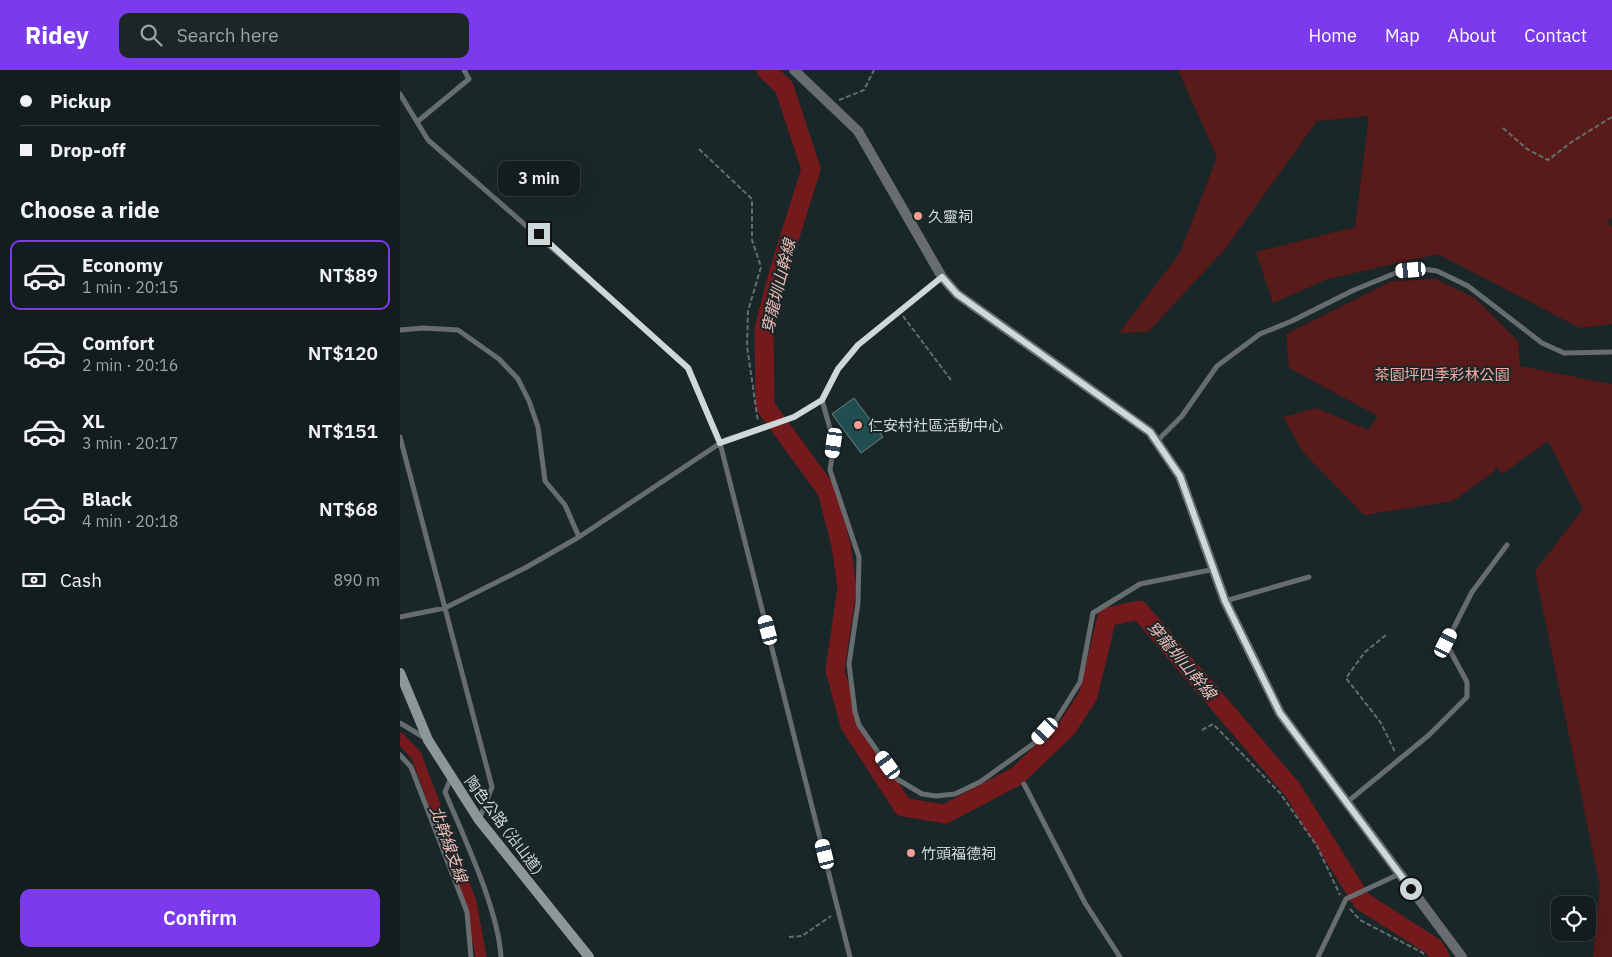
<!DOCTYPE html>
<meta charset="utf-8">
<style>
body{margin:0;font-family:"IBM Plex Sans","Noto Sans TC",sans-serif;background:#1d2627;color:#f1f3f6;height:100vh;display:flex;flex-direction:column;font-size:19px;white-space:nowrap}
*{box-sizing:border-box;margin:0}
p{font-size:16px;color:#9da2a4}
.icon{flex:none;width:28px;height:28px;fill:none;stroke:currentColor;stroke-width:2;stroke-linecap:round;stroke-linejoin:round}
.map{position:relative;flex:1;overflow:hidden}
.panel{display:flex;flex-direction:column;background:#141d1e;width:400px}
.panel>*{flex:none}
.hud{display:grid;align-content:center;height:110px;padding:0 20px;background:#141d1e}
.tools{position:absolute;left:1151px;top:826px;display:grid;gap:10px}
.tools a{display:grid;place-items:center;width:45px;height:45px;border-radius:10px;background:#141d1e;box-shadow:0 5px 20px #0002,0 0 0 1px #333b3c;font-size:25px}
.end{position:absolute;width:22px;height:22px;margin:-11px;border:6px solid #cfd8d8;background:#111;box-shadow:0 0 0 2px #111}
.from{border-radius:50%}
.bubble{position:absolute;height:35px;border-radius:10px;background:#141d1e;box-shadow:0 5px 20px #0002,0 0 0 1px #333b3c;font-size:16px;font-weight:600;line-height:35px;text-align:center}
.car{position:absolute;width:15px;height:30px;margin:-15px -8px;border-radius:6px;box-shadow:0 0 4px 1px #0007;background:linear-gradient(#fff 24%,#345 0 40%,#fff 0 76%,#345 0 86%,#fff 0)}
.hud b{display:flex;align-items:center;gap:18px;height:48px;font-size:19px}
.hud b+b{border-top:1px solid #333b3c}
.hud i{width:12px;height:12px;background:#f1f3f6}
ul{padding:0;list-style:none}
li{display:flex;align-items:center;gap:15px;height:70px;margin:0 10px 8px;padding:0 10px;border:2px solid transparent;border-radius:10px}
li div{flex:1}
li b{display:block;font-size:19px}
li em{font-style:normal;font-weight:600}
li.on{border-color:#7c3aed}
li>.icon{width:45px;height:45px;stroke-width:1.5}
h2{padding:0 20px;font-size:22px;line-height:60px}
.pay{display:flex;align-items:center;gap:12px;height:55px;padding:0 20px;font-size:19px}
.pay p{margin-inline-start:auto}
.primary-button{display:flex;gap:10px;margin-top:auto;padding:10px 20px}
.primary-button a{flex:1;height:58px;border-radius:10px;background:#7c3aed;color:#fff;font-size:20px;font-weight:600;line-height:58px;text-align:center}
header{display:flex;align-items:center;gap:30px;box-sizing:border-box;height:70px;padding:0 25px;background:#7c3aed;color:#fff}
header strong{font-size:24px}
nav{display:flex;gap:28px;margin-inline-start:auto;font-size:18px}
.search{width:350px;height:45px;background:#1d2627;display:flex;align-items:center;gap:12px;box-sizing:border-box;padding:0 18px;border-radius:10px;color:#9da2a4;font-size:19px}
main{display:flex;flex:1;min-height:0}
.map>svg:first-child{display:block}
</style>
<header>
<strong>Ridey</strong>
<div class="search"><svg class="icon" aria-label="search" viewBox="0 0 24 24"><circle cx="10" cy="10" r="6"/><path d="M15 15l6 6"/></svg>Search here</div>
<nav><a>Home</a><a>Map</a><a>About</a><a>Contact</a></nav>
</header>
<main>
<section class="panel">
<div class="hud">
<b><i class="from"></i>Pickup</b>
<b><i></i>Drop-off</b>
</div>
<h2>Choose a ride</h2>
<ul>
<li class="on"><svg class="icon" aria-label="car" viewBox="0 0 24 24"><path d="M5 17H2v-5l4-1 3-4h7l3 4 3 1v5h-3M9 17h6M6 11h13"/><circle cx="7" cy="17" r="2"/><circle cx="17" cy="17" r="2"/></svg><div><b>Economy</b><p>1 min · 20:15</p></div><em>NT$89</em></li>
<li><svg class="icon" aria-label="car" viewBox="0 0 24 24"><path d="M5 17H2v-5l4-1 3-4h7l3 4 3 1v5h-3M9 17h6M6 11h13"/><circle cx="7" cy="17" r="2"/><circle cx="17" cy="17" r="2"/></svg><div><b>Comfort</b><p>2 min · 20:16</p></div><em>NT$120</em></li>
<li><svg class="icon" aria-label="car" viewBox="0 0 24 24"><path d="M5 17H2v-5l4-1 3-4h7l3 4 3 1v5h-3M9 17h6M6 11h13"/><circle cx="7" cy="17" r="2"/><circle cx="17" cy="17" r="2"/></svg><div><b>XL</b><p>3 min · 20:17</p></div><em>NT$151</em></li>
<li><svg class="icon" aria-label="car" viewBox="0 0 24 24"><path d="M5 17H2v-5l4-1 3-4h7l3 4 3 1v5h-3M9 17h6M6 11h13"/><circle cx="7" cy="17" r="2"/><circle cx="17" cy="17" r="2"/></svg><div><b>Black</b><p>4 min · 20:18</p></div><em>NT$68</em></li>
</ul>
<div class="pay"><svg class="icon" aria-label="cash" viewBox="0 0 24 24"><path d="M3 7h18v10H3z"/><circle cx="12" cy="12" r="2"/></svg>Cash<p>890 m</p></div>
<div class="primary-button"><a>Confirm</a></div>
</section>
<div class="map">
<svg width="1212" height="887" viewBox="0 0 1212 887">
<rect width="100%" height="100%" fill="#1a2728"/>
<path fill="#581b1a" d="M 778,0 L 1212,0 L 1212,148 L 1207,152 L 1212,157 L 1212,254 L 1180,258 L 1038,184 L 928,209 L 873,233 L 856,182 L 955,157 L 969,46 L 917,51 L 825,179 L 748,262 L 719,263 L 780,183 L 817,87 Z
M 1036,209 L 1075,228 L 1118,271 L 1120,296 L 1212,314 L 1212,887 L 1193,887 L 1200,816 L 1135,501 L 1183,439 L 1148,371 L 1102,404 L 1096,396 L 1095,401 L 1053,431 L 964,445 L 903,382 L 883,347 L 917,338 L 968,360 L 978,346 L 889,298 L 886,264 L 992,211 Z"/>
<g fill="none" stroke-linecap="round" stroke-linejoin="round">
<path stroke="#741a1c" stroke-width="11" d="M 0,668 L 16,685 L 71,832 L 81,887"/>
<path stroke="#741a1c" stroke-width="19" d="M 366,0 L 384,17 L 411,99 L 379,201 L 364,259 L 365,336 L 427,421 L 441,475 L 447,518 L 435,600 L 450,655 L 503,737 L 545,744 L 617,706 L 667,658 L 688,626 L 707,547 L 739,540 L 892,719 L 962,831 L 1034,877 L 1040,887"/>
</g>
<path fill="#214e51" stroke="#718081" d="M 454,328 L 483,367 L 461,383 L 432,344 Z"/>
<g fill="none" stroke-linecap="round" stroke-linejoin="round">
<path stroke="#636f6f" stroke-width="2" stroke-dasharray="5 2.5" stroke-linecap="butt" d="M 439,30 L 464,20 L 474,0
M 1103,58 L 1127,79 L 1148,90 L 1173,71 L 1212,47
M 299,79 L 352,129 L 352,170 L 361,197 L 348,241 L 347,276 L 358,352
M 503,246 L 551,310
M 986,565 L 965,582 L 946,608 L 981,653 L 995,682
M 802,660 L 813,654 L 880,723 L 917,776 L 940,825
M 950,839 L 960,850 L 1023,883 L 1025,887
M 389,867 L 402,866 L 431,846"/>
<path stroke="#676d6e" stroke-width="5" d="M 0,24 L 28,70 L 289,298 L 320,373 L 450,887
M 17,52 L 69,9 L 64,0
M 0,260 L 23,258 L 58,260 L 99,289 L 118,309 L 129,331 L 138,357 L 145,411 L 165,435 L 179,467
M 422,330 L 434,373 L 430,400 L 459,487 L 458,533 L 449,594 L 455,642 L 459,655 L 497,709 L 522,724 L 536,726 L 555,724 L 580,712 L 633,674 L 655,652 L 680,612 L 693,543 L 740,514 L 815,499
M 0,367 L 92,717 L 79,750
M 756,372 L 782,346 L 817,296 L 860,264 L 892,251 L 954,220 L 998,202 L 1023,199 L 1037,201 L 1068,216 L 1142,273 L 1164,283 L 1212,282
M 825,531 L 909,507
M 0,547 L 45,538 L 125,498 L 179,467 L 325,370 L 394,347 L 422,330 L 438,299 L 458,275 L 541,207
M 0,653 L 25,668
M 0,685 L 11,697 L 67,842 L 71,887
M 51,708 L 45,722 C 64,768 98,838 101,887
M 624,714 L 685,833 L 720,887
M 946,733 L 1029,665 L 1067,627 L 1067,612 L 1046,573 L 1072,522 L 1107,475
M 918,887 L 946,829 L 999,804"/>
<path stroke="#676d6e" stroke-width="10" d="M 394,0 L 458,61 L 542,207 L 557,224 L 750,362 L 780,406 L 825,531 L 880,643 L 1062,887"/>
<path stroke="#8d9798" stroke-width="10" d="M 0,603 L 28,670 L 79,750 L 189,887"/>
</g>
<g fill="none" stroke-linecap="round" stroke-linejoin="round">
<path stroke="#cfd8d8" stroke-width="6" d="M 139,164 L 288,298 L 320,373 L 394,347 L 422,330 L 438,299 L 458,275 L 542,207 L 557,224 L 750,362 L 780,406 L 825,531 L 880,643 L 1011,819"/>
</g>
<g fill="#f59c95" stroke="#1a2728" stroke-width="2">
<circle cx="518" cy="146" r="5"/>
<circle cx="458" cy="355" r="5"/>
<circle cx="511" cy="783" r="5"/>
</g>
<g text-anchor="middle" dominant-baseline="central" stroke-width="4" stroke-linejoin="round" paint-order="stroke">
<g font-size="15" fill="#cfd8d8" stroke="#1a2728" text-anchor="start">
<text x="528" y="146">久靈祠</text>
<text x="468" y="355">仁安村社區活動中心</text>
<text x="521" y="783">竹頭福德祠</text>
</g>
<g font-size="15" fill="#f8aba4" stroke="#1a2728">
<text x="1042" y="304">茶園坪四季彩林公園</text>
</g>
<g font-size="15" fill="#cfd8d8" stroke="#1a2728">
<text transform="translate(104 755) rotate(53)">陶色公路 (沿山道)</text>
</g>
<g font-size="16" font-style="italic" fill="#f1bcb7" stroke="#1a2728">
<text transform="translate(378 216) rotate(-76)">穿龍圳山幹線</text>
<text transform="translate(782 590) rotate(50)">穿龍圳山幹線</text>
<text transform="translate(49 774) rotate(70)">北幹線支線</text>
</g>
</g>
</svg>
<div class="tools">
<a><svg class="icon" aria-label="locate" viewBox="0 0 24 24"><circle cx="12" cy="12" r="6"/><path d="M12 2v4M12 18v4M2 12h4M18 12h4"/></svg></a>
</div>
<i class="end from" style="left:1011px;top:819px"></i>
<i class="end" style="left:139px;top:164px"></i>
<div class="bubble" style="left:98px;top:91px;width:82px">3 min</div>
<i class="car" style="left:1011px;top:200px;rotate:265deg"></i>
<i class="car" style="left:434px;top:373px;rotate:188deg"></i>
<i class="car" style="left:368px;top:560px;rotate:345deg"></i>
<i class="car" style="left:1046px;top:573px;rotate:27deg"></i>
<i class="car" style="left:645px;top:661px;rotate:223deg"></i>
<i class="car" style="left:488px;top:695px;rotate:324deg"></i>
<i class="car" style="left:425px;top:784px;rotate:346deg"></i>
</div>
</main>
